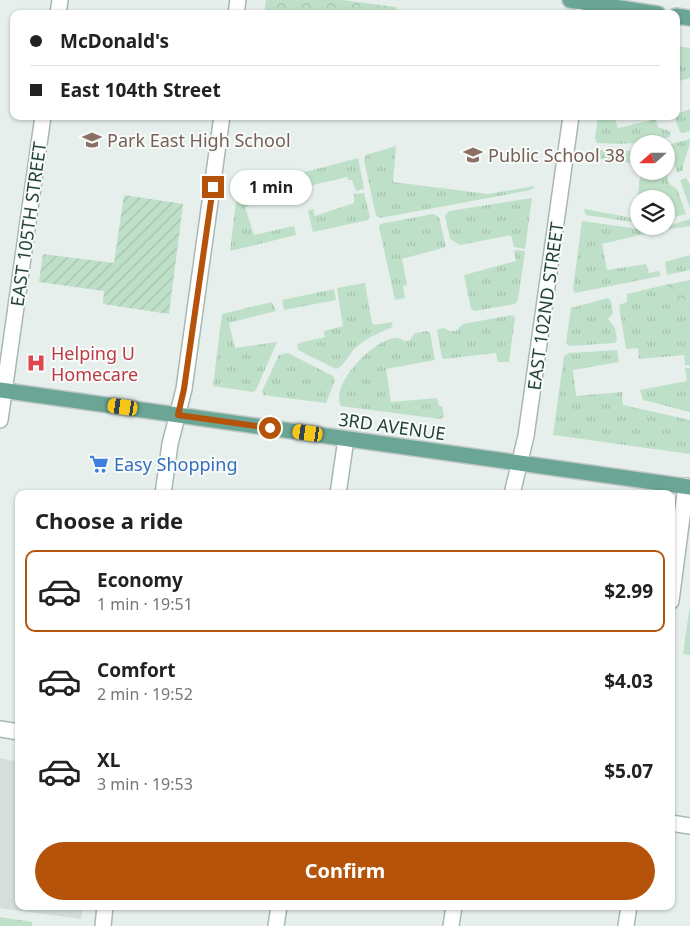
<!DOCTYPE html>
<meta charset="utf-8">
<style>
body{margin:0;font-family:"Noto Sans",sans-serif;background:#f6f6f6;color:#222;height:100vh;display:flex;flex-direction:column;font-size:19px;white-space:nowrap}
*{box-sizing:border-box;margin:0}
p{font-size:16px;color:#767676}
.icon{flex:none;width:28px;height:28px;fill:none;stroke:currentColor;stroke-width:2;stroke-linecap:round;stroke-linejoin:round}
.map{position:relative;flex:1;overflow:hidden}
.details{position:absolute;left:15px;top:490px;width:660px;height:420px;display:flex;flex-direction:column;background:#fff;border-radius:10px;box-shadow:0 1px 4px #0004}
.details>*{flex:none}
.top-card{position:absolute;left:10px;top:10px;width:670px;height:110px;border-radius:10px;box-shadow:0 1px 4px #0004;display:grid;align-content:center;height:110px;padding:0 20px;background:#fff}
.needle{width:32px;rotate:249deg}
.controls{position:absolute;left:630px;top:135px;display:grid;gap:10px}
.controls a{display:grid;place-items:center;width:45px;height:45px;border-radius:50%;background:#fff;box-shadow:0 1px 4px #0004;font-size:25px}
.end{position:absolute;width:22px;height:22px;margin:-11px;border:6px solid #b45309;background:#fff;box-shadow:0 0 0 2px #fff}
.from{border-radius:50%}
.bubble{position:absolute;height:35px;border-radius:18px;background:#fff;box-shadow:0 1px 4px #0004;font-size:16px;font-weight:700;line-height:35px;text-align:center}
.car{position:absolute;width:15px;height:30px;margin:-15px -8px;border-radius:6px;box-shadow:0 0 4px 1px #0007;background:linear-gradient(#f5c518 24%,#345 0 40%,#f5c518 0 76%,#345 0 86%,#f5c518 0)}
.top-card b{display:flex;align-items:center;gap:18px;height:48px;font-size:19px}
.top-card b+b{border-top:1px solid #e0e0e0}
.top-card i{width:12px;height:12px;background:#222}
ul{padding:0;list-style:none}
li{display:flex;align-items:center;gap:15px;height:82px;margin:0 10px 8px;padding:0 10px;border:2px solid transparent;border-radius:10px}
li div{flex:1}
li b{display:block;font-size:19px}
li em{font-style:normal;font-weight:700}
li.on{border-color:#b45309}
li>.icon{width:45px;height:45px;stroke-width:1.5}
h2{padding:0 20px;font-size:22px;line-height:60px}
.action{display:flex;gap:10px;margin-top:auto;padding:10px 20px}
.action a{flex:1;height:58px;border-radius:30px;background:#b45309;color:#fff;font-size:20px;font-weight:700;line-height:58px;text-align:center}
.map>svg:first-child{display:block}
</style>
<div class="map">
<svg width="690" height="926" viewBox="0 0 690 926">
<defs>
<pattern id="grass-tufts" width="24" height="20" patternUnits="userSpaceOnUse" patternTransform="scale(1.25)"><rect width="24" height="20" fill="#bfe0c8"/><path d="M3 7l-1-3M5 7V3M7 7l1-3M15 17l-1-3M17 17v-4M19 17l1-3" fill="none" stroke="#a4c1ad"/></pattern>
<pattern id="forest-crowns" width="20" height="18" patternUnits="userSpaceOnUse" patternTransform="scale(1.25)"><rect width="20" height="18" fill="#bfe0c8"/><path d="M2 6a3 3 0 1 1 6 0M12 15a3 3 0 1 1 6 0" fill="none" stroke="#a4c1ad"/></pattern>
<pattern id="garden-furrows" width="10" height="10" patternUnits="userSpaceOnUse" patternTransform="scale(1.25)"><rect width="10" height="10" fill="#bfe0c8"/><path d="M-1 1l2-2M0 10L10 0M9 11l2-2" fill="none" stroke="#a4c1ad"/></pattern>
</defs>
<rect width="100%" height="100%" fill="#e6efeb"/>
<path fill="#d4dfda" d="M 0,758 L 19,762 L 19,906 L 83,906 L 81,919 L 0,908 Z"/>
<path fill="url(#grass-tufts)" d="M 676,46 L 690,48 L 690,78 L 676,82 Z
M 676,106 L 679,113 L 690,109 L 690,131 L 683,133 L 680,132 L 674,116 L 676,116 Z
M 598,116 L 614,116 L 618,128 L 656,119 L 658,127 L 669,131 L 671,134 L 669,137 C 645,145 622,144 597,143 L 595,138 Z
M 690,139 C 690,150 683,158 683,170 L 677,173 L 668,145 Z
M 396,146 L 393,182 L 488,194 L 535,186 L 531,190 L 380,218 L 376,216 L 364,160 L 366,155 Z
M 596,150 L 639,151 L 639,164 L 592,158 L 593,152 Z
M 358,158 L 364,189 L 356,191 L 352,180 L 348,180 L 347,177 L 300,188 L 293,185 L 290,176 Z
M 666,161 L 670,171 L 667,177 L 669,184 L 677,189 L 686,214 L 666,219 L 666,199 L 639,199 L 637,201 L 641,171 L 666,171 Z
M 284,178 L 290,191 L 245,207 L 254,235 L 294,226 L 296,235 L 230,251 L 237,194 L 241,190 Z
M 686,178 L 690,184 L 690,208 L 680,180 Z
M 364,193 L 370,217 L 368,220 L 313,232 L 308,211 L 313,209 L 315,216 L 354,203 L 354,194 Z
M 532,198 L 525,249 L 514,247 L 511,235 L 460,245 L 450,239 L 445,216 L 449,211 Z
M 584,209 L 639,219 L 639,223 L 586,215 Z
M 433,214 L 439,217 L 446,247 L 402,259 L 407,285 L 403,286 L 405,298 L 395,300 L 379,227 L 380,224 Z
M 690,219 L 690,226 L 663,230 L 662,228 Z
M 582,221 L 646,230 L 648,233 L 602,244 L 607,270 L 646,264 L 649,273 L 659,271 L 661,276 L 575,293 L 573,289 Z
M 514,250 L 525,251 L 518,300 L 515,304 L 474,311 L 471,309 L 464,275 L 516,261 Z
M 690,255 L 690,270 L 667,275 L 665,262 Z
M 365,283 L 372,323 L 374,325 L 393,322 L 391,328 C 377,333 366,339 355,348 C 349,354 344,367 336,369 L 298,350 L 297,345 L 299,343 L 325,337 L 324,331 L 343,326 L 337,288 Z
M 665,285 L 690,316 L 690,365 L 685,365 L 684,355 L 639,359 L 638,348 L 626,349 L 619,305 L 627,302 L 627,294 Z
M 334,289 L 336,300 L 284,310 L 282,300 Z
M 608,298 L 611,301 L 613,313 L 608,319 L 615,328 L 617,340 L 615,343 L 569,346 L 566,343 L 571,308 Z
M 272,302 L 276,311 L 229,323 L 235,348 L 277,342 L 256,390 L 253,392 L 213,386 L 222,314 Z
M 512,315 L 515,318 L 509,362 L 498,362 L 496,353 L 444,359 L 442,358 L 437,331 L 439,329 L 444,328 L 449,331 L 456,331 L 463,324 Z
M 427,331 L 430,333 L 435,360 L 386,369 L 391,402 L 437,398 L 439,406 L 442,406 L 444,417 L 440,419 L 341,406 C 329,385 374,339 395,338 C 399,337 401,340 405,341 L 410,340 L 415,333 Z
M 617,350 L 619,362 L 573,370 L 576,396 L 622,392 L 623,405 L 690,420 L 690,454 L 553,435 L 564,356 L 569,353 Z
M 288,353 L 333,376 L 335,380 L 326,403 L 263,395 L 262,391 L 279,355 Z
M 685,368 L 690,368 L 690,412 L 643,400 L 640,390 L 687,381 Z
M 0,917 L 32,922 L 32,926 L 0,926 Z"/>
<path fill="url(#forest-crowns)" d="M 266,0 L 343,0 L 396,7 L 395,14 L 264,14 Z
M 690,280 L 690,316 L 665,285 Z
M 690,605 L 690,655 L 683,654 Z"/>
<path fill="url(#garden-furrows)" d="M 124,195 L 183,204 L 169,314 L 103,304 L 104,291 L 39,282 L 43,254 L 114,263 Z"/>
<g fill="none" stroke-linecap="round" stroke-linejoin="round">
<g stroke="#a8b8b2" stroke-width="18">
<path id="street" d="M 58,14 L 60,0
M 236,14 L 238,0
M 584,14 L 585,0
M 0,420 L 43,116
M 163,494 L 170,444 L 184,389 L 222,116
M 338,494 L 346,439
M 512,494 L 526,436 L 571,116
M 671,601 L 686,486
M 103,926 L 105,906
M 276,926 L 279,906
M 451,926 L 454,906
M 626,926 L 629,906"/>
</g>
<g stroke="#a4bbb3" stroke-width="18">
<path id="secondary" d="M 0,729 L 19,732
M 671,823 L 690,826"/>
</g>
<g stroke="#c2cac8" stroke-width="18">
<path id="primary" d="M 570,0 L 658,14
M 676,16 L 690,18
M 0,390 L 690,487"/>
</g>
<use href="#street" stroke="#fff" stroke-width="15"/>
<use href="#secondary" stroke="#fff" stroke-width="15"/>
<use href="#primary" stroke="#6aa596" stroke-width="15"/>
</g>
<g fill="none" stroke-linecap="round" stroke-linejoin="round">
<path stroke="#b45309" stroke-width="6" d="M 213,187 L 184,389 L 178,415 L 270,428"/>
</g>
<defs>
<g id="school-bare" transform="scale(1.5)"><path d="M0-5L7-2L0 1L-7-2ZM-4 1L0 2.5L4 1V4Q0 6-4 4Z" fill="#8d6e63" stroke="#f7fbf9" stroke-width="2.5" paint-order="stroke"/></g>
<g id="hospital-bare" transform="scale(1.5)"><path d="M-5-5h3v3.5h4V-5h3V5h-3V1.5h-4V5h-3Z" fill="#e0444e" stroke="#f7fbf9" stroke-width="2.5" paint-order="stroke"/></g>
<g id="supermarket-bare" transform="scale(1.5)"><path d="M-6-5.5h2.5l.6 2H6L4.5 2H-2.5L-4.4-4H-6ZM-1.5 3.2a1.3 1.3 0 1 0 .1 0ZM3 3.2a1.3 1.3 0 1 0 .1 0Z" fill="#3f7fe0" stroke="#f7fbf9" stroke-width="2.5" paint-order="stroke"/></g>
</defs>
<g fill-rule="evenodd">
<use href="#school-bare" x="92" y="140"/>
<use href="#school-bare" x="473" y="155"/>
<use href="#hospital-bare" x="36" y="363"/>
<use href="#supermarket-bare" x="99" y="464"/>
</g>
<g text-anchor="middle" dominant-baseline="central" stroke-width="4" stroke-linejoin="round" paint-order="stroke">
<g font-size="18" fill="#785e54" stroke="#f7fbf9" text-anchor="start">
<text x="107" y="140">Park East High School</text>
<text x="488" y="155">Public School 38</text>
</g>
<g font-size="18" fill="#24423a" stroke="#f7fbf9">
<text transform="translate(28 224) rotate(-82)">EAST 105TH STREET</text>
<text transform="translate(545 306) rotate(-82)">EAST 102ND STREET</text>
<text transform="translate(392 426) rotate(8)">3RD AVENUE</text>
</g>
<g font-size="18" fill="#be3a42" stroke="#f7fbf9" text-anchor="start">
<text x="51" y="353">Helping U<tspan x="51" dy="21">Homecare</tspan></text>
</g>
<g font-size="18" fill="#366cbe" stroke="#f7fbf9" text-anchor="start">
<text x="114" y="464">Easy Shopping</text>
</g>
</g>
</svg>
<div class="controls">
<a><svg class="needle" viewBox="-14 -14 28 28"><path d="M0-13l5 13h-10z" fill="#e53935"/><path d="M0 13l5-13h-10z" fill="#767676"/></svg></a>
<a><svg class="icon" aria-label="layers" viewBox="0 0 24 24"><path d="M12 4l9 5-9 5-9-5zM3 14l9 5 9-5"/></svg></a>
</div>
<i class="end from" style="left:270px;top:428px"></i>
<i class="end" style="left:213px;top:187px"></i>
<div class="bubble" style="left:230px;top:170px;width:82px">1 min</div>
<i class="car" style="left:123px;top:407px;rotate:278deg"></i>
<i class="car" style="left:308px;top:433px;rotate:278deg"></i>
<div class="top-card">
<b><i class="from"></i>McDonald's</b>
<b><i></i>East 104th Street</b>
</div>
<section class="details">
<h2>Choose a ride</h2>
<ul>
<li class="on"><svg class="icon" aria-label="car" viewBox="0 0 24 24"><path d="M5 17H2v-5l4-1 3-4h7l3 4 3 1v5h-3M9 17h6M6 11h13"/><circle cx="7" cy="17" r="2"/><circle cx="17" cy="17" r="2"/></svg><div><b>Economy</b><p>1 min · 19:51</p></div><em>$2.99</em></li>
<li><svg class="icon" aria-label="car" viewBox="0 0 24 24"><path d="M5 17H2v-5l4-1 3-4h7l3 4 3 1v5h-3M9 17h6M6 11h13"/><circle cx="7" cy="17" r="2"/><circle cx="17" cy="17" r="2"/></svg><div><b>Comfort</b><p>2 min · 19:52</p></div><em>$4.03</em></li>
<li><svg class="icon" aria-label="car" viewBox="0 0 24 24"><path d="M5 17H2v-5l4-1 3-4h7l3 4 3 1v5h-3M9 17h6M6 11h13"/><circle cx="7" cy="17" r="2"/><circle cx="17" cy="17" r="2"/></svg><div><b>XL</b><p>3 min · 19:53</p></div><em>$5.07</em></li>
</ul>
<div class="action"><a>Confirm</a></div>
</section>
</div>
